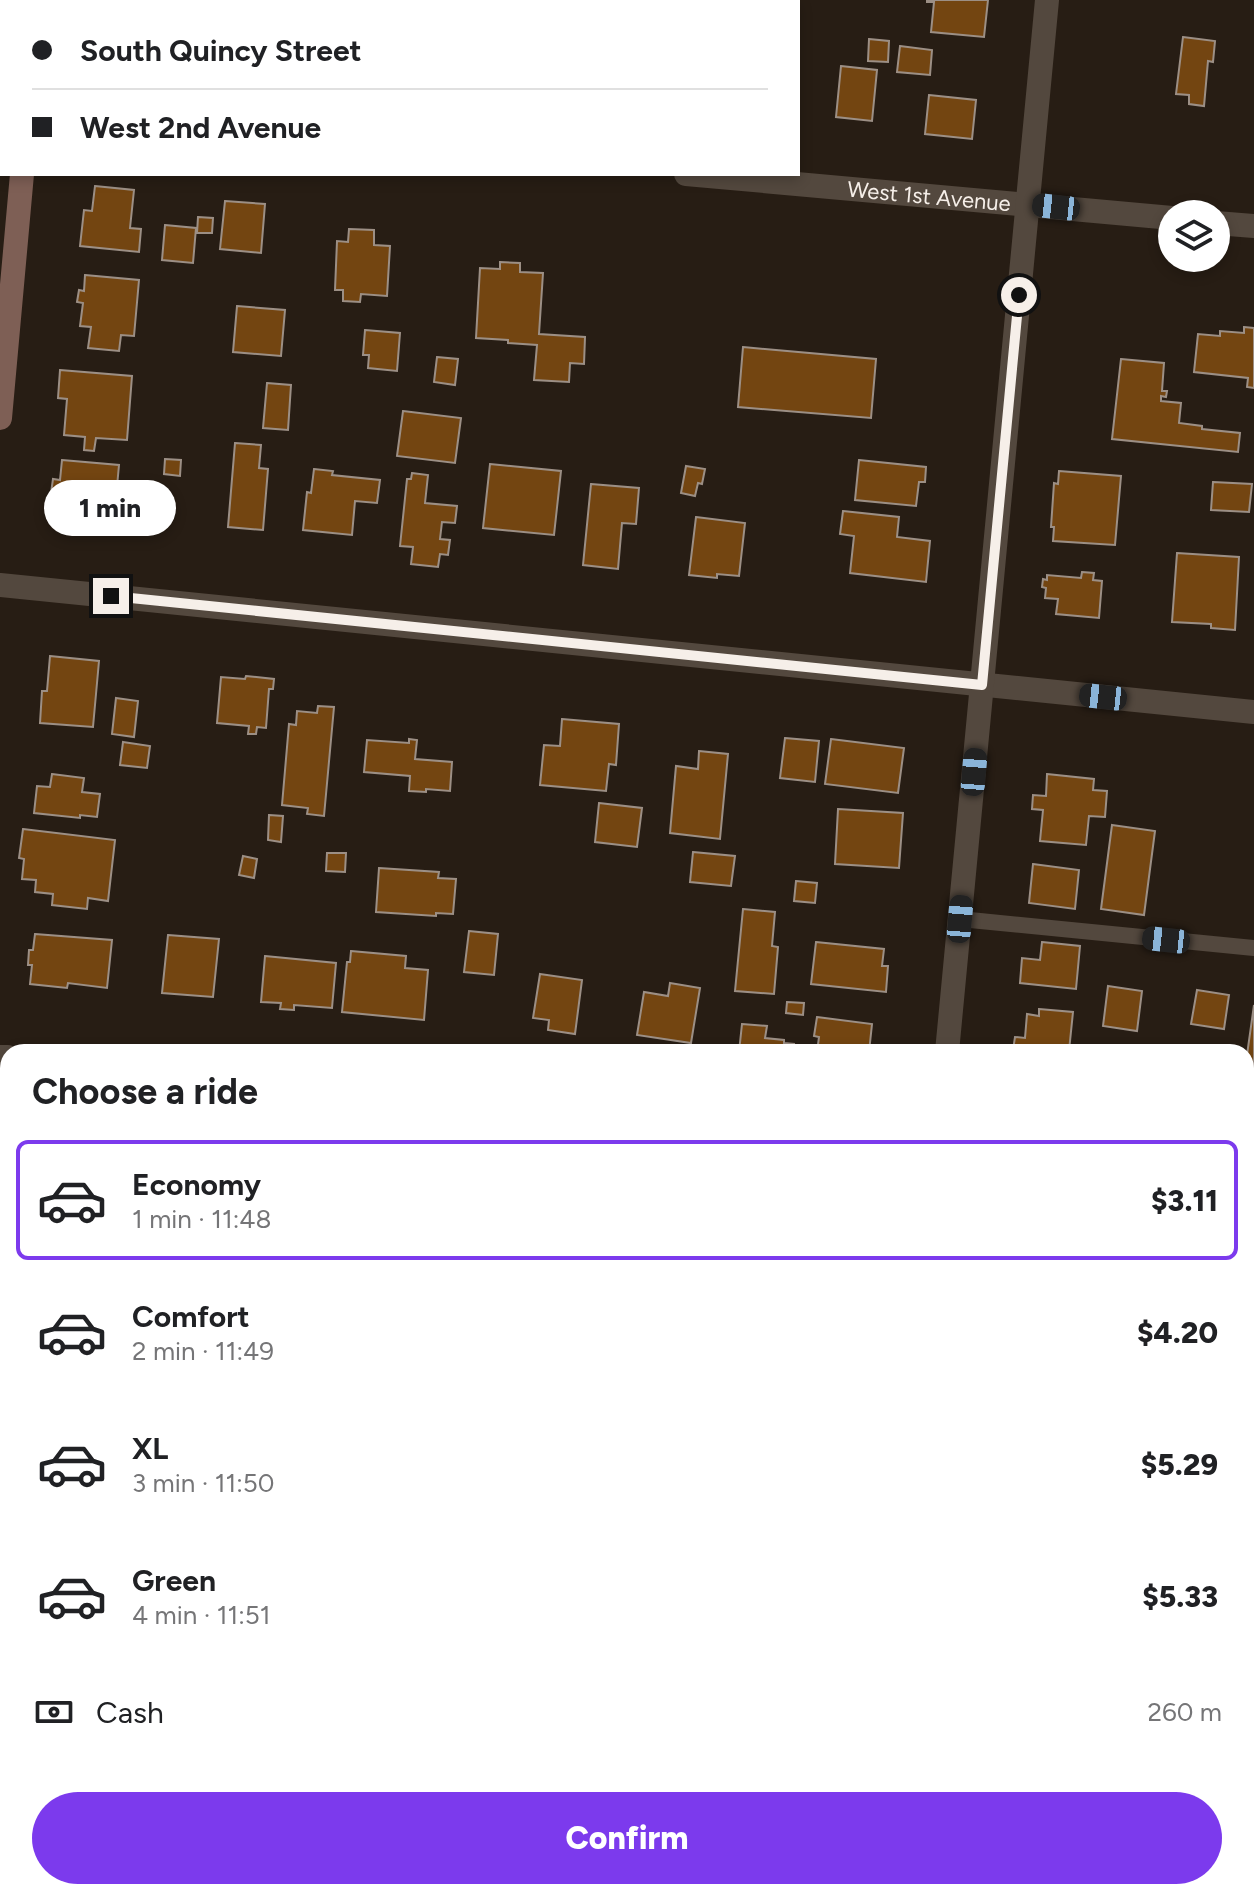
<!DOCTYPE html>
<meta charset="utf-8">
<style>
body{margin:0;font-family:Figtree,sans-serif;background:#f2f2f2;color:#202124;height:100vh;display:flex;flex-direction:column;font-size:30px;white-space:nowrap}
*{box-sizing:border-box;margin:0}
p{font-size:26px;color:#757577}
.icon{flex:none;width:44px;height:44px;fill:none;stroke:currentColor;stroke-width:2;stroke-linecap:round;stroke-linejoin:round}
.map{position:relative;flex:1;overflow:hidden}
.panel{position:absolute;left:0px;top:1044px;width:1254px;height:856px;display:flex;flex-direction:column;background:#fff;border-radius:24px 24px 0 0;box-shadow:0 4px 12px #0003}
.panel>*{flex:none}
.hud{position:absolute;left:0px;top:0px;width:800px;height:176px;box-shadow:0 4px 12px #0003;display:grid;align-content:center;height:176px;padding:0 32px;background:#fff}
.buttons{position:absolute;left:1158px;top:200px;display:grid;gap:16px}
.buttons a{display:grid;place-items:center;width:72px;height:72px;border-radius:50%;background:#fff;box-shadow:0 4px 12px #0003;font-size:40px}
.end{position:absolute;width:36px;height:36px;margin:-18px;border:10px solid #f6efe9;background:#111;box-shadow:0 0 0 4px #111}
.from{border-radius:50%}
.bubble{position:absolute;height:56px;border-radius:28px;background:#fff;box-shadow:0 4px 12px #0003;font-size:26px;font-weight:800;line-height:56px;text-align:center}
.car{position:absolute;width:24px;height:48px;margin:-24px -12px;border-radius:10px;box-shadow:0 0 6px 2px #0007;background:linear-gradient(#222 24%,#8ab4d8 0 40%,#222 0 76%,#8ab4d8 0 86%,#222 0)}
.hud b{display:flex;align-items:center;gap:28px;height:76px;font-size:30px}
.hud b+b{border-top:2px solid #e0e0e0}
.hud i{width:20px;height:20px;background:#202124}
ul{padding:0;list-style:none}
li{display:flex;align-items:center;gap:24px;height:120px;margin:0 16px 12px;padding:0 16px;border:4px solid transparent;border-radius:12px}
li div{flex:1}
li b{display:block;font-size:30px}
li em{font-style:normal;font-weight:800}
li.on{border-color:#7c3aed}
li>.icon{width:72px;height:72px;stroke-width:1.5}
h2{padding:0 32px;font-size:36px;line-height:96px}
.pay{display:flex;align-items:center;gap:20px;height:88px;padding:0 32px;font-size:30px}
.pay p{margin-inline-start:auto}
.primary-button{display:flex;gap:16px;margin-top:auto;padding:16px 32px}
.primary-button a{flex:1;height:92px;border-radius:48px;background:#7c3aed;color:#fff;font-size:32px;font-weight:800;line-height:92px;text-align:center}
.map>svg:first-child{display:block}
</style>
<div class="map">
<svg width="1254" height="1900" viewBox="0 0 1254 1900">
<rect width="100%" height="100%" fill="#271d14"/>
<path fill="#734511" stroke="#9c8f85" stroke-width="2" d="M 442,0 L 515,0 L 515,2 L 442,2 Z
M 927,0 L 988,0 L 984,37 L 931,32 L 934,2 L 927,2 Z
M 1183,37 L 1215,41 L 1213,62 L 1208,61 L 1204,106 L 1189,104 L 1189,95 L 1176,94 Z
M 869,39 L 889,41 L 888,62 L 868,61 Z
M 900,46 L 932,50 L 930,75 L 897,72 Z
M 841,66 L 877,70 L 872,121 L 836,117 Z
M 929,95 L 976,100 L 972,139 L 925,134 Z
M 95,186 L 134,190 L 130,228 L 141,229 L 139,252 L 80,246 L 84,210 L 92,211 Z
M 225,201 L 265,204 L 261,253 L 220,249 Z
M 198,217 L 213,218 L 212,233 L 197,233 Z
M 165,225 L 196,228 L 193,263 L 162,260 Z
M 349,229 L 374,230 L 374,245 L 390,246 L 387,296 L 361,294 L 360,302 L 343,301 L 343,290 L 335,290 L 337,241 L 348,242 Z
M 500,262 L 520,263 L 520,272 L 543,273 L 539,334 L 585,337 L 584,364 L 570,363 L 569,382 L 534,380 L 537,345 L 508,343 L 508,340 L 476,338 L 480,268 L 500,269 Z
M 85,275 L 139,280 L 134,336 L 121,335 L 119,351 L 88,348 L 91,327 L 80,326 L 83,303 L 77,302 L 79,290 L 84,291 Z
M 237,306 L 285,310 L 281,356 L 233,352 Z
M 1244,327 L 1254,328 L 1254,388 L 1247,387 L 1248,378 L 1194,372 L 1198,334 L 1220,336 L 1220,331 L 1244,333 Z
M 365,330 L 400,333 L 397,371 L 368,368 L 369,355 L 363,355 Z
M 743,347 L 876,359 L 871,418 L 738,407 Z
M 437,357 L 458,359 L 455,385 L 434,382 Z
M 1121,359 L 1164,363 L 1162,391 L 1167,391 L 1166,397 L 1161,396 L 1161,401 L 1181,403 L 1179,423 L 1202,426 L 1202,429 L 1240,433 L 1238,452 L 1112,439 Z
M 60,370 L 132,376 L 127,440 L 96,438 L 94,451 L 84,450 L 85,437 L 64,435 L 67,399 L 58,398 Z
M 267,383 L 291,385 L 288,430 L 263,428 Z
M 403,411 L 461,418 L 455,463 L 397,456 Z
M 235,443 L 261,445 L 259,468 L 268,469 L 263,530 L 228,527 Z
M 165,459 L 181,460 L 180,476 L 164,474 Z
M 62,460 L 119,465 L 114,519 L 56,514 L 58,494 L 51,493 L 53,479 L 60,480 Z
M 859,460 L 926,467 L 925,482 L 919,482 L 916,506 L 855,500 Z
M 490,464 L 561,471 L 554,535 L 483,528 Z
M 686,466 L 705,469 L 702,484 L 698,483 L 695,496 L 681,493 Z
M 314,469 L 333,471 L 332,475 L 380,480 L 377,503 L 355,501 L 352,535 L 303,530 L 307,492 L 311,493 Z
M 1059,471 L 1121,476 L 1115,545 L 1053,541 L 1054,527 L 1051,527 L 1054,483 L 1058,484 Z
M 412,473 L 428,475 L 425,503 L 457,506 L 455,523 L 442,522 L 440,539 L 450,540 L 448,555 L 440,554 L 438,567 L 411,564 L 413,547 L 400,546 L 407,479 L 411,479 Z
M 1213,482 L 1252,484 L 1249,512 L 1211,510 Z
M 591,484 L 639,488 L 636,524 L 622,523 L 618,569 L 583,565 Z
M 843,511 L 899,517 L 897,537 L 930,541 L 926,582 L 850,573 L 854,536 L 840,534 Z
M 696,517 L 745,523 L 739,576 L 717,574 L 717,578 L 689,575 Z
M 1177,553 L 1239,557 L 1235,630 L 1211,628 L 1211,624 L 1172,622 Z
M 1082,572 L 1094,573 L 1093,580 L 1102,581 L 1099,618 L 1056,614 L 1058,599 L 1045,598 L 1046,588 L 1042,587 L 1043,579 L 1047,580 L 1047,575 L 1081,578 Z
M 50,656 L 99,661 L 93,727 L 40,723 L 42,691 L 47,691 Z
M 246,676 L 274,679 L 273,689 L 269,689 L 266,728 L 257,727 L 256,734 L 248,734 L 249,726 L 217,723 L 221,677 L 245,679 Z
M 116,698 L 138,701 L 134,737 L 112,734 Z
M 318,706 L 334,707 L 324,816 L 307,814 L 308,808 L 282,805 L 289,724 L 296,725 L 297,711 L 317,713 Z
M 562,719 L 619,724 L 616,765 L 609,764 L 606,791 L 540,785 L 544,745 L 560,746 Z
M 785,738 L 819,741 L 815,782 L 780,778 Z
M 409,739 L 417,740 L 415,759 L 452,762 L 450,791 L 426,789 L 426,792 L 409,791 L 410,776 L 364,772 L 367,740 L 409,743 Z
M 831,739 L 904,748 L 898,793 L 825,784 Z
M 123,742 L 150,746 L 147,768 L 120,765 Z
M 699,751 L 728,754 L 720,839 L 670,833 L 676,766 L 698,769 Z
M 52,774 L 84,778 L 82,792 L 100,794 L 97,817 L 80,815 L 80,818 L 34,813 L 37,786 L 50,787 Z
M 1047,774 L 1094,779 L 1093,790 L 1107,791 L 1105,817 L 1089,816 L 1086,845 L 1040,841 L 1043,810 L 1032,809 L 1033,795 L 1046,796 Z
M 599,803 L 642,808 L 637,847 L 595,842 Z
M 838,809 L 903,813 L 899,868 L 835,864 Z
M 269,815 L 283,816 L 281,842 L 268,840 Z
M 1112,825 L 1155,831 L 1144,915 L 1101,909 Z
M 23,829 L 115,840 L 108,901 L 88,898 L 87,909 L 52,905 L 53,894 L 35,892 L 36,880 L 22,879 L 24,859 L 19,858 Z
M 693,852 L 735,856 L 731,886 L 690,882 Z
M 327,853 L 346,853 L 345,872 L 326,871 Z
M 243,856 L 257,859 L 254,878 L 239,875 Z
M 1033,864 L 1079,870 L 1075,909 L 1029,903 Z
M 379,868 L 439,872 L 438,878 L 456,879 L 453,914 L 436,913 L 436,916 L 376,912 Z
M 796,881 L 817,883 L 815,903 L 794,901 Z
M 743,909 L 775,912 L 772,946 L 778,947 L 774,994 L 735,991 Z
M 469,931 L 498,934 L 494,975 L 464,972 Z
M 35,934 L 112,940 L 107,988 L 68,983 L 67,988 L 30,984 L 32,965 L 28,965 L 29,950 L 33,950 Z
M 168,935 L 219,939 L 213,997 L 162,993 Z
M 816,942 L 884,949 L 882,966 L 888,966 L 886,992 L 811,984 Z
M 1042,942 L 1080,946 L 1076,989 L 1020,983 L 1022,958 L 1040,960 Z
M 351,951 L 406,956 L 405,968 L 428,970 L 424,1020 L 342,1012 L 347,962 L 350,962 Z
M 265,956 L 336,963 L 332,1008 L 294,1005 L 294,1010 L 280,1009 L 281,1003 L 261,1002 Z
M 540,974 L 582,980 L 575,1034 L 548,1030 L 549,1020 L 533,1018 Z
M 670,983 L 700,988 L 691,1043 L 637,1035 L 644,992 L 668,996 Z
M 1108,986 L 1142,991 L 1137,1031 L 1103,1026 Z
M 1197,990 L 1229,995 L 1224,1029 L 1191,1024 Z
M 787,1002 L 804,1003 L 803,1015 L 786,1013 Z
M 1254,1005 L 1254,1077 L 1246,1076 L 1246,1062 Z
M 1039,1009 L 1073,1012 L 1069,1051 L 1075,1052 L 1024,1052 L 1013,1050 L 1015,1037 L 1025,1038 L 1027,1014 L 1039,1016 Z
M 817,1017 L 872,1024 L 869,1052 L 817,1052 L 819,1037 L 814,1036 Z
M 742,1024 L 767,1026 L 765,1038 L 784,1040 L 784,1043 L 794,1044 L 793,1052 L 739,1052 Z
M 0,1184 L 8,1184 L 8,1251 L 0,1251 Z
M 1246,1252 L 1254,1252 L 1254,1297 L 1246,1296 Z
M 0,1434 L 8,1435 L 8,1470 L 0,1469 Z
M 1246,1737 L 1254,1737 L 1254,1900 L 1230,1900 L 1231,1892 L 1246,1892 Z
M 0,1740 L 8,1741 L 8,1842 L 5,1842 L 5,1835 L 0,1835 Z
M 767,1892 L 791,1892 L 791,1900 L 766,1900 Z
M 989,1892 L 1042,1892 L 1042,1900 L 988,1898 Z
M 1047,1892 L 1086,1892 L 1085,1900 L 1046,1900 Z
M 1093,1892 L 1147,1892 L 1146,1900 L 1092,1900 Z
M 1153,1892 L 1207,1892 L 1207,1900 L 1153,1900 Z"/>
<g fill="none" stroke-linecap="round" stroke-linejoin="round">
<path stroke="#53483e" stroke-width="16" d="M 960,919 L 1254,948"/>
<g stroke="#53483e" stroke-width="24">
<path id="s1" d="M 686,174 L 1172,218"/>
<path d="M 1216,223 L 1254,226"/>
<path d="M 0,585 L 1254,712"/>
<path d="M 947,1052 L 1047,0"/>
<path d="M 0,1057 L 8,1057"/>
<path d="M 1246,1181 L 1254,1181"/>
<path d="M 0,1873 L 8,1874"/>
<path d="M 195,1892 L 279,1900"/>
<path d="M 867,1900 L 868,1892"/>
</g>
<path stroke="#7e5f55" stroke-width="24" d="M 38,2 L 38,0
M 0,418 L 22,174
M 0,1547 L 8,1548
M 1246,1664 L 1254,1665"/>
</g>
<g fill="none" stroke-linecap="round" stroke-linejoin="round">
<path stroke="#f6efe9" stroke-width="10" d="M 111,596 L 982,685 L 1019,295"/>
</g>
<g text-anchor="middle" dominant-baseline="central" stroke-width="7" stroke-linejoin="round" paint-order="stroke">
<g font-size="22" fill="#f6efe9" stroke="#0c0805">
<text stroke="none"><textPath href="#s1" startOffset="244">West 1st Avenue</textPath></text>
</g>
</g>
</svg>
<div class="buttons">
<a><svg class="icon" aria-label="layers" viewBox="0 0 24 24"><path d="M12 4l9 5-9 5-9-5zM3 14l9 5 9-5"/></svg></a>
</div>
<i class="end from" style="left:1019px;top:295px"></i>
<i class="end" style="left:111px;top:596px"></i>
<div class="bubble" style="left:44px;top:480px;width:132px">1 min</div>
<i class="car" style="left:1056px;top:207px;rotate:276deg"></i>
<i class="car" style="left:1103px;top:697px;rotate:276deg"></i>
<i class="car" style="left:974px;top:772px;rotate:5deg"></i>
<i class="car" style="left:960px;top:919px;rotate:5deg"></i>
<i class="car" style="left:1166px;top:940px;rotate:276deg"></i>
<div class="hud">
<b><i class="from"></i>South Quincy Street</b>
<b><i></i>West 2nd Avenue</b>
</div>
<section class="panel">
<h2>Choose a ride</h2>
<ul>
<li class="on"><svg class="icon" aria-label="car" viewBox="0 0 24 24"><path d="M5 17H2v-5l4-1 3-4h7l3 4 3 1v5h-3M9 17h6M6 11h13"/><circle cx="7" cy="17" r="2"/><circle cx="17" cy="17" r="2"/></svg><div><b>Economy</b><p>1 min · 11:48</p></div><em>$3.11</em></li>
<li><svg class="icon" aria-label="car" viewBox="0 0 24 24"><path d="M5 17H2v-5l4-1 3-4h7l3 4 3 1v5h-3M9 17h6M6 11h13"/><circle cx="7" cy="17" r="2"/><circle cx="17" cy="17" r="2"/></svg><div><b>Comfort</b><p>2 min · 11:49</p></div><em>$4.20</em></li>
<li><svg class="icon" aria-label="car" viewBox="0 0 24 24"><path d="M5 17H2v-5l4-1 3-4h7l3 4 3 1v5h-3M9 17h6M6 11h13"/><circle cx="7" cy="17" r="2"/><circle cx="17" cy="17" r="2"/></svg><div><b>XL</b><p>3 min · 11:50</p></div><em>$5.29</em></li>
<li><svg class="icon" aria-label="car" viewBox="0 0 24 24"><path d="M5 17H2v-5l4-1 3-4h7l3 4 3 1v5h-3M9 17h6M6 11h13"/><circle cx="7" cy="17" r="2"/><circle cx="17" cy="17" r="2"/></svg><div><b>Green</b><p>4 min · 11:51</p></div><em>$5.33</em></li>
</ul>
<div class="pay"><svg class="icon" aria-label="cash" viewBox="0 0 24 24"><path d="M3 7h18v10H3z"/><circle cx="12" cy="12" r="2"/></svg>Cash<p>260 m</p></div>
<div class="primary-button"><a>Confirm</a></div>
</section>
</div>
